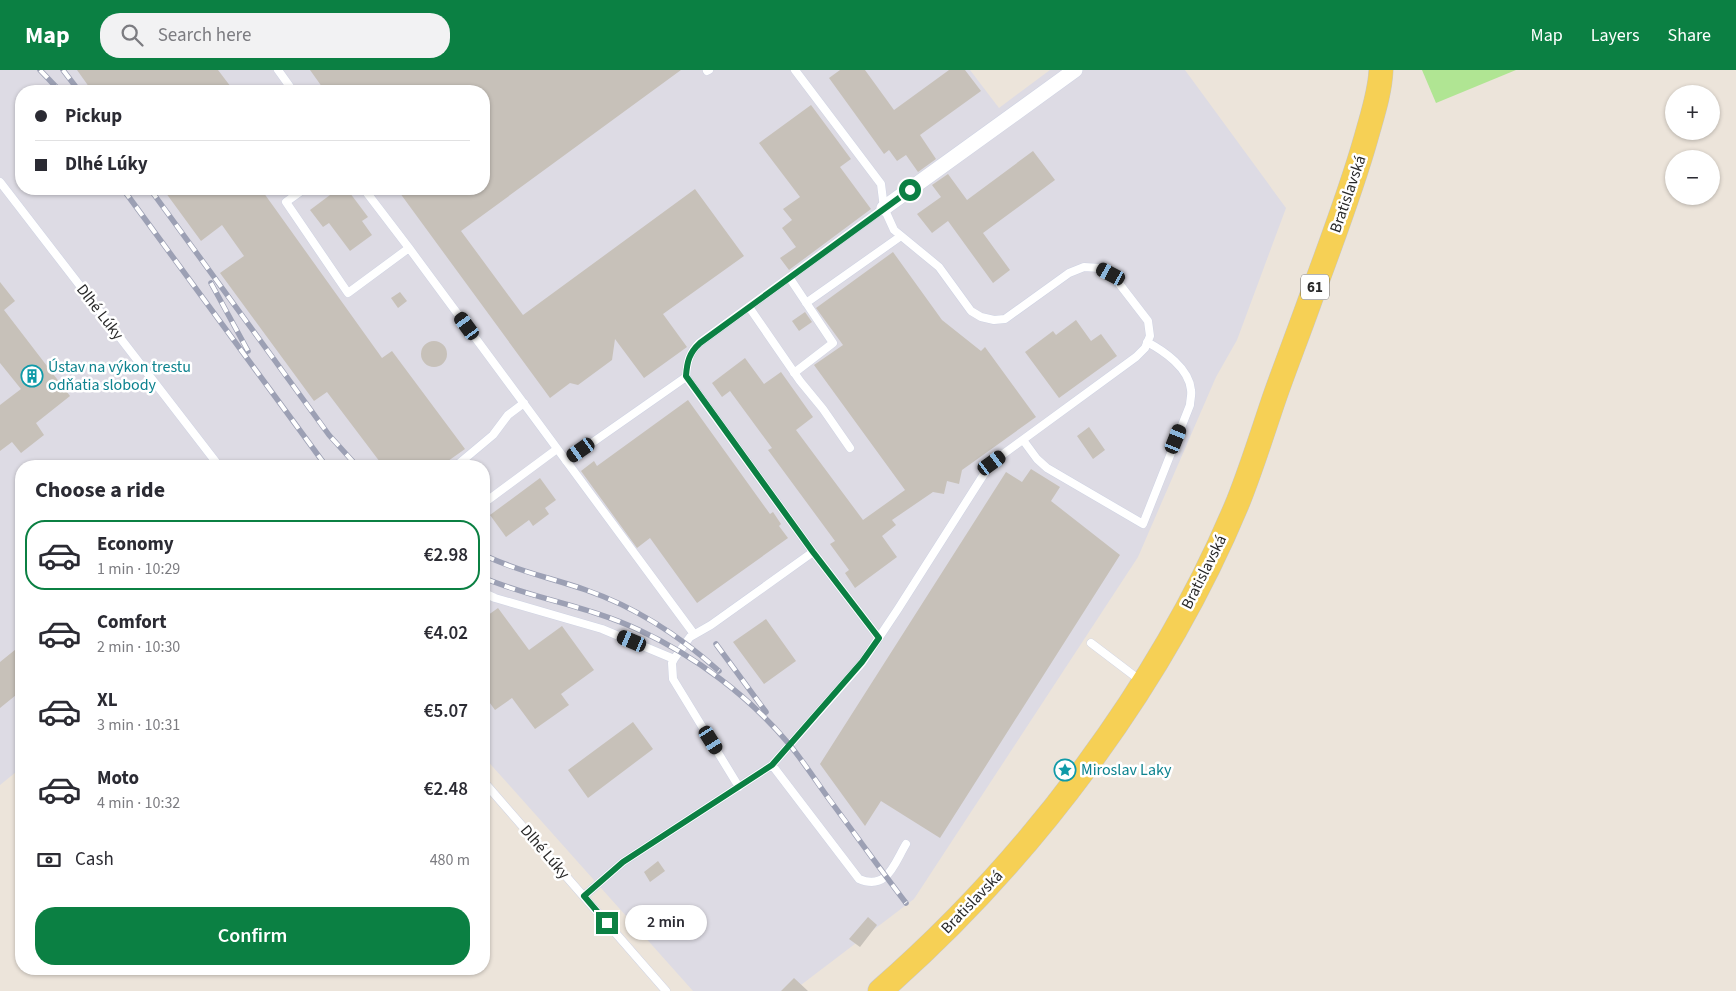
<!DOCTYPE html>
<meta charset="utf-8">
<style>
body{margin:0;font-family:"Source Sans 3",sans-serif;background:#f2f2f3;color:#2b2b33;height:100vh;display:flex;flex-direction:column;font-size:19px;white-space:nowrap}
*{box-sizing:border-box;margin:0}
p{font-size:16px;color:#7c7c81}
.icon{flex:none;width:28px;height:28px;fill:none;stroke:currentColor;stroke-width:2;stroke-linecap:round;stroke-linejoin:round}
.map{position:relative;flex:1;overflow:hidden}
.drawer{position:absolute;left:15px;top:390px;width:475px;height:515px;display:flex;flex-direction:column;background:#fff;border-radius:20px;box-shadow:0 1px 4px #0004}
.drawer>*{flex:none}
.guide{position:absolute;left:15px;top:15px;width:475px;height:110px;border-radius:20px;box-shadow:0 1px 4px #0004;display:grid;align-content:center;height:110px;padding:0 20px;background:#fff}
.tools{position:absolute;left:1665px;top:15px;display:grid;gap:10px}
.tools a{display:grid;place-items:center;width:55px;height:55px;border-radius:50%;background:#fff;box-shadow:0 1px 4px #0004;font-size:25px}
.end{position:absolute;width:22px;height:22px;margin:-11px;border:6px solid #0b8043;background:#fff;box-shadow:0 0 0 2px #fff}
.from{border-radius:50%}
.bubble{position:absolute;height:35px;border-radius:18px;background:#fff;box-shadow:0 1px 4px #0004;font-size:16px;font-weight:600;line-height:35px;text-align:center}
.car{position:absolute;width:15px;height:30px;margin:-15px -8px;border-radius:6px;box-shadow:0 0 4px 1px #0007;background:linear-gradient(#222 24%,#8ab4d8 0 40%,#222 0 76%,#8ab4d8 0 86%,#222 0)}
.guide b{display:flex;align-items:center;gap:18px;height:48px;font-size:19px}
.guide b+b{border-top:1px solid #e1e1e2}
.guide i{width:12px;height:12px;background:#2b2b33}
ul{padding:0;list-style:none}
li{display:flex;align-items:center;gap:15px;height:70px;margin:0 10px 8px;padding:0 10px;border:2px solid transparent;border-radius:20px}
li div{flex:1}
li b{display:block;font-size:19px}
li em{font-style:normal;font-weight:600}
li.selected{border-color:#0b8043}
li>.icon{width:45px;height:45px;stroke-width:1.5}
h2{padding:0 20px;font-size:22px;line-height:60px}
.pay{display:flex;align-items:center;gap:12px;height:55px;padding:0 20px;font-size:19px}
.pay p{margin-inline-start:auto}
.button{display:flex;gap:10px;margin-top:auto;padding:10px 20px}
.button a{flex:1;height:58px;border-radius:20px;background:#0b8043;color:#fff;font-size:20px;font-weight:600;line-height:58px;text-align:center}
header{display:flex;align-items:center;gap:30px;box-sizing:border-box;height:70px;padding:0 25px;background:#0b8043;color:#fff}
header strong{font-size:24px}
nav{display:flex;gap:28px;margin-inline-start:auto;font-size:18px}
.search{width:350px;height:45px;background:#f2f2f3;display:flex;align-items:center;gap:12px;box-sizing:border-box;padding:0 18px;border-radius:20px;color:#7c7c81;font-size:19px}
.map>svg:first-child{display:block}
</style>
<header>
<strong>Map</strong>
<div class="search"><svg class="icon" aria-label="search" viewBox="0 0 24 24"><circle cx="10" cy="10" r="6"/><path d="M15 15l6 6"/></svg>Search here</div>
<nav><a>Map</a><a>Layers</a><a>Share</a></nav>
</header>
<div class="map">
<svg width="1736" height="921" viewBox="0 0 1736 921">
<rect width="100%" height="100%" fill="#ece4da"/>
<path fill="#dddbe4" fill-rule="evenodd" d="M 0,0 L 970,0 L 999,38 L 1050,0 L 1185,0 L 1286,138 L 1237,270 L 1216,307 L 1138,487 L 914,829 L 793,921 L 693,921 L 484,687 L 484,396 L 21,396 L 21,698 L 0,715 ZM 21,21 L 484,21 L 484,119 L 21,119 Z"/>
<path fill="#b0e593" d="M 1422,0 L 1516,0 L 1436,33 Z"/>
<path fill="#c7c1b9" d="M 77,0 L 218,0 L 234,21 L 92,21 Z
M 310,0 L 681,0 L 461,161 L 523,245 L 695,119 L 744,186 L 663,244 L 687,277 L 644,308 L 615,269 L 612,290 L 578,315 L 570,313 L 550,328 L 397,119 L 484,119 L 484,21 L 325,21 Z
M 840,0 L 865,0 L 894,40 L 949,0 L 965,0 L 981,21 L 920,65 L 936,89 L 918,102 L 906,85 L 897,91 L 889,80 L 884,84 L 829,8 Z
M 811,35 L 851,89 L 840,97 L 871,139 L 789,200 L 780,188 L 796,177 L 782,158 L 792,150 L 783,139 L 800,127 L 759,73 Z
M 1033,81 L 1055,110 L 983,163 L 1010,200 L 993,213 L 948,151 L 932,163 L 917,144 L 941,127 L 932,115 L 948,104 L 967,130 Z
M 163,119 L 261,119 L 382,288 L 392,281 L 465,379 L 441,396 L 383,396 L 327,322 L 314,331 L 220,203 L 244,186 L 222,155 L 201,171 Z
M 338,119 L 347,119 L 368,147 L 362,151 L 372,165 L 350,181 L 329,153 L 323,157 L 310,140 Z
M 893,182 L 942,250 L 981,281 L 985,277 L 1036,347 L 962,400 L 959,414 L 947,411 L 944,424 L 933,422 L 892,450 L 896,455 L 882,466 L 897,487 L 855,518 L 845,503 L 849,500 L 830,474 L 835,471 L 768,380 L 772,378 L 730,321 L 722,327 L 712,313 L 745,288 L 764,314 L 781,302 L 813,347 L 796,360 L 863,450 L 905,420 L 814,295 L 843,275 L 816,238 Z
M 0,212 L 15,231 L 4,240 L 70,326 L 36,353 L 44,365 L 21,383 L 12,372 L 0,381 L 0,335 L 21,319 L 0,293 Z
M 400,222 L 407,231 L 398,238 L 391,228 Z
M 805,242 L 812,252 L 799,261 L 792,251 Z
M 1076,250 L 1091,271 L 1101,264 L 1117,286 L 1059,328 L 1025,282 L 1053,261 L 1056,265 Z
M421 284a13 13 0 1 1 26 0a13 13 0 1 1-26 0Z
M 688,330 L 770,444 L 773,442 L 781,454 L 779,456 L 788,468 L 697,533 L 650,468 L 637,478 L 581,401 L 594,391 L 597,396 Z
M 1089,357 L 1105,380 L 1093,389 L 1077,366 Z
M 1031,399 L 1060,417 L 1051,431 L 1120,485 L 940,768 L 881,731 L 865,756 L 820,694 L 1006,402 L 1022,412 Z
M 540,408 L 556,430 L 545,438 L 549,444 L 533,456 L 529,450 L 506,467 L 490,445 Z
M 498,538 L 529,580 L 562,556 L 594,600 L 561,624 L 569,635 L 535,659 L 512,628 L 495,640 L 484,625 L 484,548 Z
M 766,549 L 796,591 L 764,614 L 733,572 Z
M 21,575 L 21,621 L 0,638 L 0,592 Z
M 633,652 L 653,679 L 588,728 L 568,700 Z
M 658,791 L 665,801 L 650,812 L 644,802 Z
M 868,847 L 877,855 L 860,877 L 849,869 Z
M 794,908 L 808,921 L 781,921 Z"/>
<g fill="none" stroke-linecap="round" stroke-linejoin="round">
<g stroke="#cfd3e3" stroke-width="9">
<path id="service" d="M 278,0 L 293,21
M 707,1 L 709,0
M 0,112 L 219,396
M 304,119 L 286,132 L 348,223 L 409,178 L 364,119
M 409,178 L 694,564
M 789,207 L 833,273 L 794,303
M 806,233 L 901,166
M 749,237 L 800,311 L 823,339 L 850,378
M 686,307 C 687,292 689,283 699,273 L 884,138
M 1023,370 L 1037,389 L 1047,398 L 1143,454 L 1190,335 C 1190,330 1192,325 1191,320 C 1189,298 1164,281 1147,272
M 566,391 L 686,307 L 813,482
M 456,396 L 493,365 L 508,345 L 524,333
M 484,433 L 557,379
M 484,523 L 495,528 L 602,559 L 674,589
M 1091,573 L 1141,611
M 772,695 L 859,809 C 887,821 894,794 906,774
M 484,712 L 666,921
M 739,717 L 673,609 L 672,593 L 674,589 L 690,567 L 711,555 L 813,482 L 879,568
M 584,826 L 623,792 L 772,695 L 862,593 L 898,539 L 991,393 L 1136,287 L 1145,278 L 1150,266 L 1148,251 L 1111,203 L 1100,198 L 1084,197 L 1069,203 L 1005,249 L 994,250 L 981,247 L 971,241 L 939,197 L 894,160 L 884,138 L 881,114 L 795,0"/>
</g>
<g stroke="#cfd3e3" stroke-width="16">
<path id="minor" d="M 884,138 L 1075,0"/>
</g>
<g stroke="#c7c7c7" stroke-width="25">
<path id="primary" d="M 880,921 C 1029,791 1162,615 1238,432 C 1252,397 1263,361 1275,326 C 1287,292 1300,259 1312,225 C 1331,173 1351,121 1366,68 C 1372,46 1380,23 1381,0"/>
</g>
<use href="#service" stroke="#fff" stroke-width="8"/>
<use href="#minor" stroke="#fff" stroke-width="15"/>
<use href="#primary" stroke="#f6d055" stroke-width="24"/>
<g stroke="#9ca0b4" stroke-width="5.5">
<path id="rail" d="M 40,0 L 60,21
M 63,0 L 79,21
M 123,119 L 326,396
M 150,119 L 329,365 L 357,396
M 211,213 L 248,281
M 484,485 C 516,501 552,508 586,520 C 635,537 680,566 719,601
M 484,508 C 534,529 589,536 639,560 C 695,586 749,626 789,674 C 803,691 816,711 829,729 C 855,764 880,799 906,833
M 716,574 L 766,642"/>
</g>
<use href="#rail" stroke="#fff" stroke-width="4" stroke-dasharray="11" stroke-linecap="butt"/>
</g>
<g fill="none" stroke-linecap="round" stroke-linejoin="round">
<path stroke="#0b8043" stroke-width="6" d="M 607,853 L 584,826 L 623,792 L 772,695 L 862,592 L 879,568 L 813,482 L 686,306 C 687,292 689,283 700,273 L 910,120"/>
</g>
<defs>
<g id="building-ring" transform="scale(1.125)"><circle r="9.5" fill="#fff" stroke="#0f9aa8" stroke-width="1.5"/><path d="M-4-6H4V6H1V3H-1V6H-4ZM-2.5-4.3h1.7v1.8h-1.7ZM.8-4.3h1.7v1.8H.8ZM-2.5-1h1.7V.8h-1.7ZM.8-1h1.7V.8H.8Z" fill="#0f9aa8"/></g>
<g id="sight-ring" transform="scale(1.125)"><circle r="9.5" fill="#fff" stroke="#0f9aa8" stroke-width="1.5"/><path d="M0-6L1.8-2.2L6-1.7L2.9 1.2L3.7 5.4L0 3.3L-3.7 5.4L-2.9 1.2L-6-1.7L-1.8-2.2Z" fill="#0f9aa8"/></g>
</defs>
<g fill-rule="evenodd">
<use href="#building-ring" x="32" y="306"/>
<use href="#sight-ring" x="1065" y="700"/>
</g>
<g text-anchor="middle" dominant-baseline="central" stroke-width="5" stroke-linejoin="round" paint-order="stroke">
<rect fill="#fff" stroke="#696969" stroke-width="1" x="1301" y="204.5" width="28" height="25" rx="4"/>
<g font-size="15" font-weight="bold" fill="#292929">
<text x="1315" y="217">61</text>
</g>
<g font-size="16" fill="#292929" stroke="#fff">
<text transform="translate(1348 124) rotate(-71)">Bratislavská</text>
<text transform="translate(100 242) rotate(52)">Dlhé Lúky</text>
<text transform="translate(1204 502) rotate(-63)">Bratislavská</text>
<text transform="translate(545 782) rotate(49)">Dlhé Lúky</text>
<text transform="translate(972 832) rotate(-46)">Bratislavská</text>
</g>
<g font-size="16" fill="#0d838f" stroke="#fff" text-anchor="start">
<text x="48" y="297">Ústav na výkon trestu<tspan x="48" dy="18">odňatia slobody</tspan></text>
<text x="1081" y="700">Miroslav Laky</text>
</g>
</g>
</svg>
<div class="tools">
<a>+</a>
<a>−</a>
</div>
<i class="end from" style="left:910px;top:120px"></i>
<i class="end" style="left:607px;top:853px"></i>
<div class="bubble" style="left:625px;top:835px;width:82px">2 min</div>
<i class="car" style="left:1111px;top:204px;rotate:298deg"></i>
<i class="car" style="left:467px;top:256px;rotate:324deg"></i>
<i class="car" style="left:1176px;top:369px;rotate:22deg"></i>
<i class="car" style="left:581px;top:380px;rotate:235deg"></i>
<i class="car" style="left:992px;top:393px;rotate:54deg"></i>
<i class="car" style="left:632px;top:571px;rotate:293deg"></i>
<i class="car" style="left:711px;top:670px;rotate:148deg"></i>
<div class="guide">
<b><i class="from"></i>Pickup</b>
<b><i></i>Dlhé Lúky</b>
</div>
<section class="drawer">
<h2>Choose a ride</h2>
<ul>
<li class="selected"><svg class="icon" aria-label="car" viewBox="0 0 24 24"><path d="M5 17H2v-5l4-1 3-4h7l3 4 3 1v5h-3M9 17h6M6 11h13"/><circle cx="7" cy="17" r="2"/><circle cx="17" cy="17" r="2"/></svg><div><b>Economy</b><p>1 min · 10:29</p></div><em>€2.98</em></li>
<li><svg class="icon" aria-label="car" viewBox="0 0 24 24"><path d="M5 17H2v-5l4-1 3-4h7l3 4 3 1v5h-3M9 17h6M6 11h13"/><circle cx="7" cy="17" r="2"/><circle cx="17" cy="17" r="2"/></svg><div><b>Comfort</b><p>2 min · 10:30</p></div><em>€4.02</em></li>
<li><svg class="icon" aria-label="car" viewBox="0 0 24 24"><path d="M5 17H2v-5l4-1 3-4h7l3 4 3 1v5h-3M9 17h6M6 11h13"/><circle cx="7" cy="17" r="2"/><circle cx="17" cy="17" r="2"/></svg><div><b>XL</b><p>3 min · 10:31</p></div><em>€5.07</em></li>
<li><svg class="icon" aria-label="car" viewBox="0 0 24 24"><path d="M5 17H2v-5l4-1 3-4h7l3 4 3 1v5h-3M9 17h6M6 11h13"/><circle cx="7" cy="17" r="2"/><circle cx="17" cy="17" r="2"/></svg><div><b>Moto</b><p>4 min · 10:32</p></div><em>€2.48</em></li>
</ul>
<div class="pay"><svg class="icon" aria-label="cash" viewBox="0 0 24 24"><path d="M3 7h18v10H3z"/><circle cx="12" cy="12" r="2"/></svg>Cash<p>480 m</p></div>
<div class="button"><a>Confirm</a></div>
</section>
</div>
